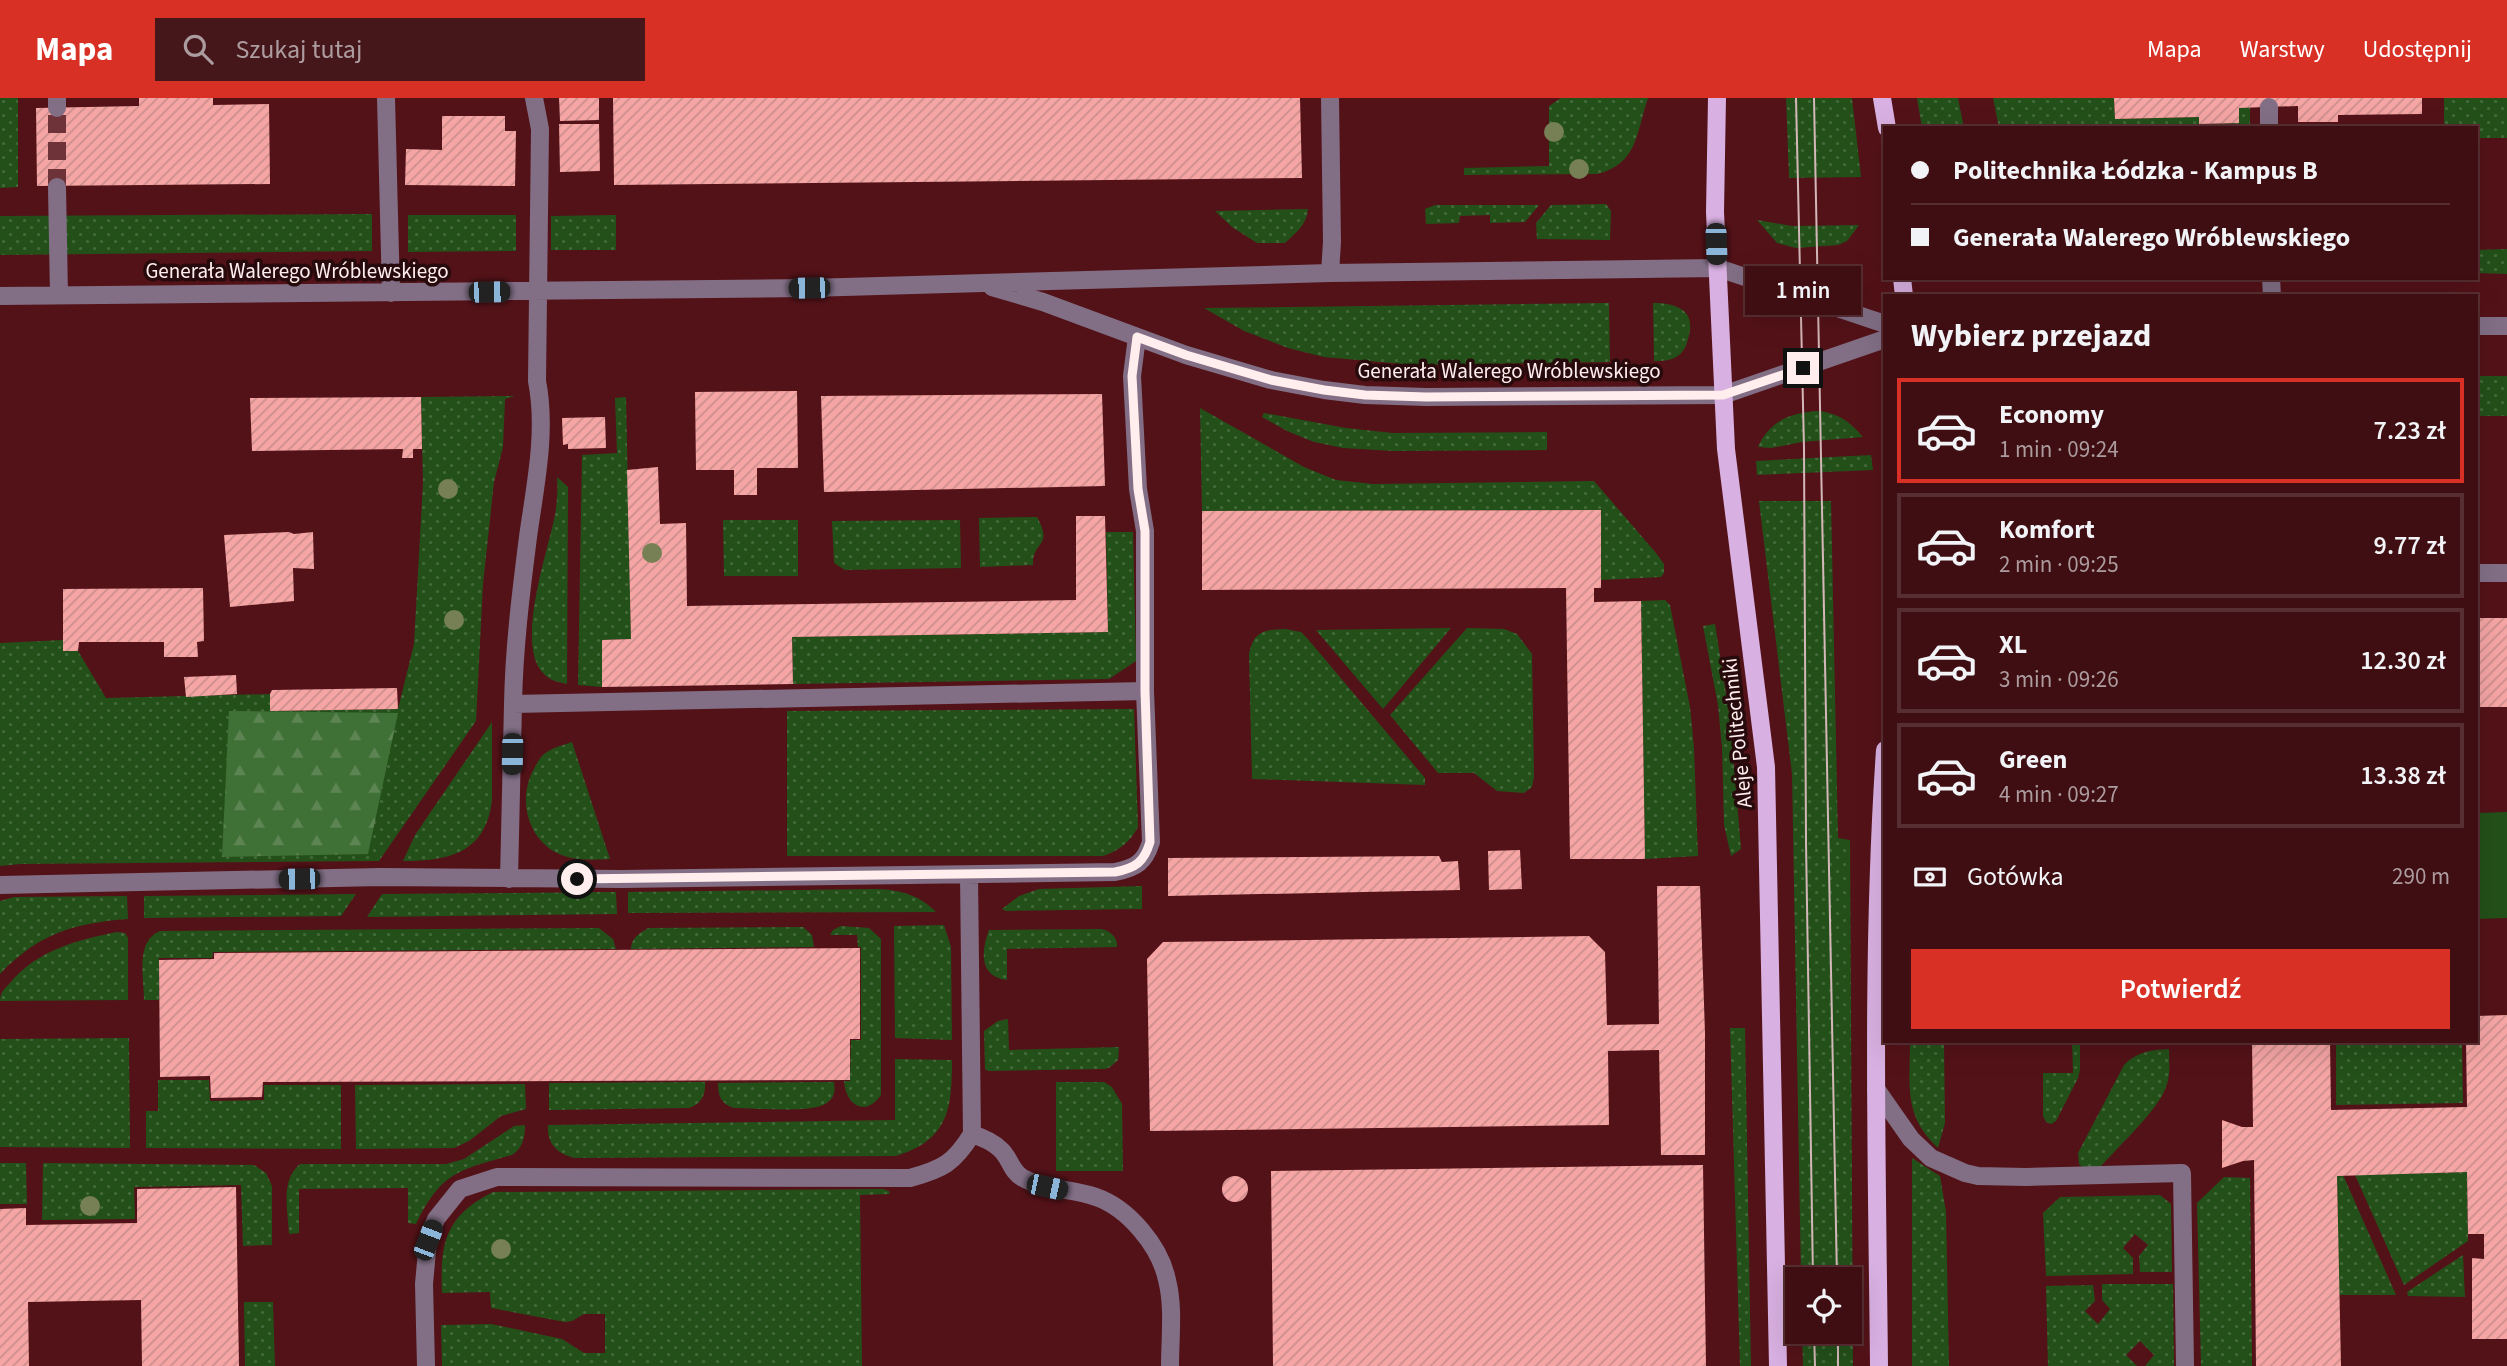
<!DOCTYPE html>
<html lang="pl">
<meta charset="utf-8">
<style>
body{margin:0;font-family:"Source Sans 3",sans-serif;background:#45171b;color:#f1f3f6;height:100vh;display:flex;flex-direction:column;font-size:26px;white-space:nowrap}
*{box-sizing:border-box;margin:0}
p{font-size:23px;color:#ad9c9f}
.icon{flex:none;width:38px;height:38px;fill:none;stroke:currentColor;stroke-width:2;stroke-linecap:round;stroke-linejoin:round}
.map{position:relative;flex:1;overflow:hidden}
.drawer{position:absolute;left:1883px;top:196px;width:595px;height:749px;display:flex;flex-direction:column;background:#3e0e12;border-radius:0px;box-shadow:0 7px 28px #0002,0 0 0 2px #572e32}
.drawer>*{flex:none}
.banner{position:absolute;left:1883px;top:28px;width:595px;height:154px;border-radius:0px;box-shadow:0 7px 28px #0002,0 0 0 2px #572e32;display:grid;align-content:center;height:154px;padding:0 28px;background:#3e0e12}
.tools{position:absolute;left:1785px;top:1169px;display:grid;gap:14px}
.tools a{display:grid;place-items:center;width:77px;height:77px;border-radius:0px;background:#3e0e12;box-shadow:0 7px 28px #0002,0 0 0 2px #572e32;font-size:35px}
.end{position:absolute;width:32px;height:32px;margin:-16px;border:9px solid #ffeeed;background:#111;box-shadow:0 0 0 4px #111}
.from{border-radius:50%}
.bubble{position:absolute;height:49px;border-radius:0px;background:#3e0e12;box-shadow:0 7px 28px #0002,0 0 0 2px #572e32;font-size:23px;font-weight:600;line-height:49px;text-align:center}
.car{position:absolute;width:21px;height:42px;margin:-21px -10px;border-radius:9px;box-shadow:0 0 5px 2px #0007;background:linear-gradient(#222 24%,#8ab4d8 0 40%,#222 0 76%,#8ab4d8 0 86%,#222 0)}
.banner b{display:flex;align-items:center;gap:24px;height:66px;font-size:26px}
.banner b+b{border-top:2px solid #572e32}
.banner i{width:18px;height:18px;background:#f1f3f6}
ul{padding:0;list-style:none}
li{display:flex;align-items:center;gap:21px;height:105px;margin:0 14px 10px;padding:0 14px;border:4px solid #572e32;border-radius:0px}
li div{flex:1}
li b{display:block;font-size:26px}
li em{font-style:normal;font-weight:600}
li.active{border-color:#d93025}
li>.icon{width:63px;height:63px;stroke-width:1.5}
h2{padding:0 28px;font-size:32px;line-height:84px}
.pay{display:flex;align-items:center;gap:18px;height:77px;padding:0 28px;font-size:26px}
.pay p{margin-inline-start:auto}
.primary-button{display:flex;gap:14px;margin-top:auto;padding:14px 28px}
.primary-button a{flex:1;height:80px;border-radius:0px;background:#d93025;color:#fff;font-size:28px;font-weight:600;line-height:80px;text-align:center}
header{display:flex;align-items:center;gap:42px;box-sizing:border-box;height:98px;padding:0 35px;background:#d93025;color:#fff}
header strong{font-size:33px}
nav{display:flex;gap:38px;margin-inline-start:auto;font-size:24px}
.search{width:490px;height:63px;background:#45171b;display:flex;align-items:center;gap:18px;box-sizing:border-box;padding:0 24px;border-radius:0px;color:#ad9c9f;font-size:26px}
.map>svg:first-child{display:block}
</style>
<header>
<strong>Mapa</strong>
<div class="search"><svg class="icon" aria-label="search" viewBox="0 0 24 24"><circle cx="10" cy="10" r="6"/><path d="M15 15l6 6"/></svg>Szukaj tutaj</div>
<nav><a>Mapa</a><a>Warstwy</a><a>Udostępnij</a></nav>
</header>
<div class="map">
<svg width="2507" height="1268" viewBox="0 0 2507 1268">
<defs>
<pattern id="grass-dots" width="8" height="8" patternUnits="userSpaceOnUse" patternTransform="scale(1.75)"><rect width="8" height="8" fill="#235019"/><path d="M2 2h.1M6 6h.1" fill="none" stroke="#446a3b" stroke-width="1.8" stroke-linecap="round"/></pattern>
<pattern id="forest-firs" width="22" height="20" patternUnits="userSpaceOnUse" patternTransform="scale(1.75)"><rect width="22" height="20" fill="#3f7035"/><path d="M5 1l3.5 6h-7zM16 11l3.5 6h-7z" fill="#5c8553"/></pattern>
<pattern id="building-hatch" width="6" height="6" patternUnits="userSpaceOnUse" patternTransform="scale(1.75)"><rect width="6" height="6" fill="#f5a5a4"/><path d="M-1 1l2-2M0 6l6-6M5 7l2-2" fill="none" stroke="#cb8e8d"/></pattern>
</defs>
<rect width="100%" height="100%" fill="#531218"/>
<path fill="url(#grass-dots)" d="M 0,0 L 18,0 L 18,89 L 0,90 Z
M 1561,0 L 1648,0 C 1636,35 1638,66 1597,76 L 1464,77 L 1464,70 L 1549,68 L 1549,8 Z
M 1786,0 L 1852,0 L 1861,79 L 1789,80 Z
M 1917,0 L 1958,0 L 1964,30 L 1922,30 Z
M 1993,0 L 2114,0 L 2115,21 L 2199,19 L 2199,26 L 2239,25 L 2239,10 L 2250,9 L 2250,30 L 1999,30 Z
M 2444,0 L 2507,0 L 2507,40 L 2476,40 L 2476,30 L 2444,30 Z
M 1606,106 L 1611,113 L 1610,142 L 1537,141 L 1536,125 L 1551,107 Z
M 1435,107 L 1539,107 L 1525,124 L 1490,125 L 1490,117 L 1460,118 L 1459,125 L 1426,126 L 1425,111 Z
M 1308,111 C 1307,126 1296,135 1285,145 L 1257,145 L 1232,129 L 1215,113 Z
M 372,116 L 372,153 L 0,157 L 0,118 Z
M 408,117 L 516,117 L 516,153 L 408,154 Z
M 616,117 L 616,152 L 551,152 L 551,118 Z
M 1757,122 L 1792,128 L 1859,127 L 1847,143 L 1838,147 L 1796,150 L 1777,145 Z
M 2507,151 L 2507,176 L 2476,175 L 2476,152 Z
M 1609,205 L 1610,264 L 1414,267 L 1324,259 L 1288,250 L 1244,233 L 1204,210 Z
M 1653,205 C 1678,205 1697,213 1688,241 C 1686,249 1683,255 1676,259 C 1670,263 1661,263 1654,263 Z
M 2476,278 L 2507,278 L 2507,318 L 2476,318 Z
M 515,298 L 505,301 L 503,349 L 494,384 L 483,486 L 476,623 L 379,763 L 20,766 L 0,768 L 0,545 L 63,542 L 63,553 L 78,553 L 106,600 L 270,596 L 271,613 L 398,611 L 414,546 L 423,385 L 421,299 Z
M 626,299 L 631,541 L 602,542 L 602,589 L 578,587 L 582,357 L 617,355 L 615,300 Z
M 1200,310 L 1304,369 L 1336,382 L 1373,386 L 1594,383 L 1656,455 L 1664,466 L 1664,475 L 1661,479 L 1601,482 L 1600,412 L 1202,413 Z
M 1820,313 C 1841,317 1849,323 1863,339 L 1802,344 L 1771,350 L 1758,349 C 1770,322 1792,314 1820,313 Z
M 1264,315 L 1346,330 L 1393,335 L 1547,334 L 1547,352 L 1393,353 L 1343,350 L 1314,344 L 1287,333 L 1262,319 Z
M 1871,357 L 1873,372 L 1757,377 L 1756,363 Z
M 557,379 L 568,389 L 567,586 C 558,584 550,583 543,575 C 515,546 548,453 555,417 C 557,404 558,392 557,379 Z
M 1759,403 L 1831,403 L 1838,740 L 1850,742 L 1853,1268 L 1803,1268 L 1802,1234 L 1850,1234 L 1850,1181 L 1801,1181 L 1792,676 Z
M 1037,419 C 1054,450 1032,442 1033,467 L 980,469 L 979,420 Z
M 723,422 L 798,422 L 798,478 L 724,478 Z
M 960,422 L 961,470 L 845,472 L 834,465 L 832,423 Z
M 1106,434 L 1133,434 L 1136,563 L 1109,581 L 793,586 L 792,539 L 1108,534 Z
M 1665,502 L 1670,507 L 1690,609 L 1694,650 L 1698,758 L 1645,761 L 1641,503 Z
M 1715,526 L 1730,621 L 1741,751 L 1731,758 L 1724,727 L 1722,650 L 1718,607 L 1703,528 Z
M 1451,530 L 1383,611 L 1316,532 Z
M 1467,530 L 1504,531 L 1517,536 L 1532,556 L 1534,679 L 1532,689 L 1524,695 L 1497,693 L 1474,675 L 1438,675 L 1390,617 Z
M 1285,531 L 1301,534 L 1307,540 L 1425,680 L 1425,687 L 1252,681 L 1249,556 C 1254,533 1263,532 1285,531 Z
M 1134,611 L 1138,729 C 1130,744 1119,753 1103,758 L 787,758 L 787,613 Z
M 492,624 L 492,702 C 486,755 449,763 403,763 L 415,737 Z
M 572,644 L 610,761 C 593,762 572,763 557,755 C 526,739 518,699 534,671 C 537,665 541,657 547,654 C 554,649 564,647 572,644 Z
M 1142,788 L 1142,811 L 1006,813 L 1002,811 L 1019,798 L 1039,791 Z
M 877,791 C 900,792 920,797 936,814 L 628,815 L 628,794 Z
M 616,794 L 617,816 L 367,819 L 382,796 Z
M 356,796 L 341,818 L 144,820 L 144,798 Z
M 127,798 L 128,821 C 74,825 38,836 0,876 L 0,803 L 14,799 Z
M 944,827 L 951,849 L 952,942 L 895,940 L 894,828 Z
M 841,828 L 869,830 L 881,841 L 881,997 C 866,1019 846,1008 844,983 L 850,983 L 851,942 L 861,942 L 861,849 L 858,849 L 857,837 L 830,837 L 833,832 Z
M 803,829 L 812,837 L 814,849 L 631,851 C 631,840 640,835 648,830 Z
M 599,830 L 613,841 L 616,851 L 213,854 L 212,860 L 159,860 L 159,902 L 144,902 C 144,880 135,843 160,833 Z
M 1101,831 C 1110,832 1118,840 1117,849 L 1007,851 L 1007,882 C 979,879 981,853 989,832 Z
M 117,834 L 125,835 L 128,840 L 128,902 L 0,903 C 0,895 4,891 10,885 C 37,852 77,842 117,834 Z
M 1008,921 L 1009,952 L 1119,949 L 1118,962 L 1109,970 L 1104,971 L 988,973 L 985,971 L 984,933 L 998,923 Z
M 1730,930 L 1745,930 L 1751,1268 L 1740,1268 Z
M 129,940 L 130,1050 L 0,1049 L 0,941 Z
M 1910,943 L 1944,943 L 1945,1025 L 1938,1050 C 1903,1018 1910,987 1910,943 Z
M 2072,943 L 2080,943 L 2080,972 L 2078,980 L 2056,1023 L 2051,1026 L 2046,1024 L 2043,1018 L 2043,975 L 2073,975 Z
M 2336,943 L 2462,943 L 2463,1005 L 2336,1007 Z
M 2169,951 C 2169,963 2171,977 2166,989 C 2158,1012 2119,1048 2102,1067 L 2095,1072 L 2085,1072 L 2079,1066 L 2078,1055 L 2124,967 C 2137,954 2150,952 2169,951 Z
M 895,961 L 952,962 C 952,1012 948,1042 896,1058 L 575,1060 C 557,1056 547,1046 548,1027 L 895,1022 Z
M 158,982 L 209,982 L 210,1003 L 264,1002 L 264,987 L 341,987 L 341,1051 L 146,1050 L 146,1013 L 158,1013 Z
M 705,984 C 706,997 701,1006 689,1010 L 549,1012 L 549,985 Z
M 834,984 C 835,991 835,999 828,1004 C 816,1016 753,1010 734,1010 C 721,1006 718,998 718,985 Z
M 1056,984 L 1104,984 L 1112,989 L 1122,1006 L 1123,1073 L 1056,1073 Z
M 525,986 L 526,1011 L 501,1018 L 469,1043 L 454,1050 L 356,1051 L 355,987 Z
M 525,1027 C 525,1039 523,1050 512,1057 C 460,1072 442,1073 416,1126 L 408,1125 L 408,1090 L 299,1091 L 299,1135 L 289,1136 C 288,1113 280,1082 300,1066 L 446,1066 L 464,1061 L 514,1028 Z
M 1912,1060 L 1940,1078 L 1946,1114 L 1949,1268 L 1912,1268 Z
M 0,1065 L 26,1065 L 27,1106 L 0,1106 Z
M 43,1065 L 254,1067 L 266,1075 L 272,1088 L 272,1147 L 243,1148 L 241,1087 L 134,1089 L 135,1121 L 42,1122 Z
M 2467,1074 L 2468,1143 L 2404,1187 L 2355,1077 Z
M 2343,1077 L 2396,1197 L 2339,1197 L 2337,1078 Z
M 2224,1079 L 2250,1080 L 2252,1268 L 2201,1268 L 2197,1105 Z
M 883,1091 L 889,1093 L 890,1096 L 860,1097 L 862,1268 L 442,1268 L 441,1227 L 491,1226 L 562,1241 L 584,1255 L 605,1255 L 605,1216 L 584,1216 L 572,1223 L 565,1224 L 491,1210 L 490,1194 L 442,1195 C 440,1145 445,1118 493,1094 Z
M 2160,1097 L 2171,1106 L 2172,1174 L 2140,1174 L 2139,1158 L 2148,1147 L 2135,1136 L 2123,1150 L 2133,1160 L 2133,1176 L 2046,1178 L 2043,1115 L 2060,1099 Z
M 2463,1157 L 2465,1199 L 2408,1198 L 2407,1194 Z
M 2102,1186 L 2173,1186 L 2174,1268 L 2145,1268 L 2154,1257 L 2140,1243 L 2126,1257 L 2137,1268 L 2048,1268 L 2046,1188 L 2093,1187 L 2095,1203 L 2085,1213 L 2098,1226 L 2110,1211 L 2102,1202 Z
M 244,1204 L 273,1204 L 275,1268 L 245,1268 Z"/>
<path fill="url(#forest-firs)" d="M 229,613 L 398,615 L 368,756 L 222,759 Z"/>
<path fill="#235019" d="M 2507,714 L 2507,820 L 2476,821 L 2476,715 Z"/>
<path fill="url(#building-hatch)" d="M 139,0 L 213,0 L 213,7 L 269,6 L 270,86 L 37,88 L 36,10 L 139,8 Z
M 559,0 L 599,0 L 599,22 L 560,23 Z
M 613,0 L 1300,0 L 1302,80 L 614,87 Z
M 2114,0 L 2422,0 L 2422,16 L 2338,17 L 2338,24 L 2298,24 L 2298,8 L 2239,10 L 2239,25 L 2199,26 L 2199,19 L 2115,21 Z
M 442,18 L 505,18 L 505,33 L 516,33 L 515,88 L 405,87 L 406,51 L 442,52 Z
M 559,26 L 599,26 L 600,73 L 560,74 Z
M 797,293 L 798,370 L 757,370 L 757,397 L 734,397 L 734,372 L 696,372 L 695,294 Z
M 1102,296 L 1105,388 L 824,394 L 821,298 Z
M 421,299 L 422,351 L 413,351 L 413,360 L 402,360 L 403,351 L 252,353 L 250,300 Z
M 605,319 L 606,350 L 568,351 L 568,346 L 563,347 L 562,320 Z
M 658,369 L 660,426 L 686,425 L 687,508 L 1076,502 L 1076,418 L 1105,418 L 1108,534 L 792,539 L 793,586 L 602,589 L 602,542 L 631,541 L 627,372 Z
M 1601,412 L 1601,490 L 1594,490 L 1594,504 L 1641,503 L 1645,761 L 1570,761 L 1566,490 L 1202,492 L 1202,413 Z
M 289,434 L 294,436 L 313,434 L 314,471 L 293,470 L 294,503 L 230,509 L 224,437 Z
M 203,490 L 204,543 L 197,544 L 198,559 L 164,559 L 164,544 L 79,544 L 78,553 L 63,553 L 63,491 Z
M 2476,520 L 2507,520 L 2507,609 L 2476,609 Z
M 236,577 L 237,596 L 186,599 L 184,579 Z
M 397,590 L 398,611 L 270,613 L 270,596 L 272,592 Z
M 1520,752 L 1522,791 L 1489,792 L 1488,753 Z
M 1439,758 L 1442,764 L 1458,763 L 1460,792 L 1168,798 L 1168,760 Z
M 1657,788 L 1700,788 L 1705,935 L 1705,1057 L 1661,1057 L 1659,952 L 1608,953 L 1609,1027 L 1150,1033 L 1147,861 L 1163,844 L 1589,838 L 1605,854 L 1607,927 L 1659,926 Z
M 860,850 L 860,941 L 850,941 L 850,982 L 263,984 L 262,999 L 211,1000 L 210,978 L 160,979 L 159,862 L 214,861 L 214,855 Z
M 2507,917 L 2507,1241 L 2472,1241 L 2472,1160 L 2484,1161 L 2484,1136 L 2468,1136 L 2467,1074 L 2337,1078 L 2341,1268 L 2256,1268 L 2254,1062 L 2243,1063 L 2222,1070 L 2222,1022 L 2242,1029 L 2253,1029 L 2252,943 L 2330,943 L 2331,1012 L 2467,1009 L 2466,943 L 2476,943 L 2476,918 Z
M 1703,1067 L 1706,1268 L 1273,1268 L 1271,1073 Z
M1222 1091a13 13 0 1 1 26 0a13 13 0 1 1-26 0Z
M 236,1089 L 239,1268 L 142,1268 L 141,1202 L 28,1204 L 29,1268 L 0,1268 L 0,1111 L 26,1110 L 26,1127 L 137,1125 L 137,1091 Z"/>
<g fill="none" stroke-linecap="round" stroke-linejoin="round">
<path stroke="#6d3338" stroke-width="18" stroke-dasharray="18 9" stroke-linecap="butt" d="M 57,89 L 57,10"/>
<path stroke="#826f86" stroke-width="18" d="M 57,0 L 57,10
M 386,0 L 391,195
M 2269,9 L 2269,30
M 57,89 L 59,197
M 1330,175 L 1332,144 L 1330,0
M 2271,180 L 2272,198
M 992,189 L 1043,204 L 1186,257 L 1271,282 L 1324,292 L 1365,297 L 1426,299 L 1723,297 L 1885,241
M 0,198 L 809,190 L 1330,175 L 1718,170 L 1885,226
M 2476,228 L 2507,228
M 2476,475 L 2507,475
M 513,606 C 514,550 521,494 528,439 C 535,388 547,334 537,283 L 540,31 L 534,0
M 509,781 L 513,606 L 1145,593 L 1145,433 L 1138,391 L 1132,278 L 1137,239
M 0,787 L 380,779 L 622,781 L 1115,774 C 1136,770 1145,764 1151,744 L 1145,593
M 1876,991 L 1911,1041 L 1931,1060 L 1965,1075 L 1978,1078 L 2026,1079 L 2182,1075 L 2185,1268
M 972,1036 C 981,1039 993,1044 1000,1051 C 1010,1059 1011,1074 1023,1080 C 1046,1093 1072,1090 1096,1099 C 1128,1110 1160,1148 1167,1182 C 1174,1209 1170,1240 1170,1268
M 426,1268 L 424,1186 L 428,1142 L 436,1121 L 460,1091 L 497,1079 L 910,1080 C 943,1071 954,1065 972,1036 L 969,777"/>
<path stroke="#d8b0e1" stroke-width="18" d="M 1717,0 L 1715,114 L 1726,351 L 1766,669 L 1778,1268
M 1882,0 L 1887,30
M 1902,180 L 1904,198
M 1879,1268 C 1877,1063 1871,857 1885,652"/>
<path stroke="#d4b7b8" stroke-width="2" d="M 1796,0 L 1804,350 L 1806,744 L 1813,1181
M 1814,0 L 1837,1181
M 1814,1234 L 1815,1268
M 1838,1234 L 1838,1268"/>
</g>
<g fill="#778055">
<circle cx="1554" cy="34" r="10"/>
<circle cx="1579" cy="71" r="10"/>
<circle cx="448" cy="391" r="10"/>
<circle cx="652" cy="455" r="10"/>
<circle cx="454" cy="522" r="10"/>
<circle cx="90" cy="1108" r="10"/>
<circle cx="501" cy="1151" r="10"/>
</g>
<g fill="none" stroke-linecap="round" stroke-linejoin="round">
<path stroke="#ffeeed" stroke-width="9" d="M 577,781 L 1115,774 C 1136,770 1144,764 1150,744 L 1145,593 L 1145,433 L 1138,391 L 1132,278 L 1137,239 L 1186,257 L 1271,282 L 1324,292 L 1365,297 L 1426,299 L 1723,297 L 1803,270"/>
</g>
<g text-anchor="middle" dominant-baseline="central" stroke-width="7" stroke-linejoin="round" paint-order="stroke">
<g font-size="21" fill="#ffeeed" stroke="#270b0c">
<text x="297" y="173">Generała Walerego Wróblewskiego</text>
<text x="1509" y="273">Generała Walerego Wróblewskiego</text>
<text transform="translate(1737 635) rotate(-96)">Aleje Politechniki</text>
</g>
</g>
</svg>
<div class="tools">
<a><svg class="icon" aria-label="locate" viewBox="0 0 24 24"><circle cx="12" cy="12" r="6"/><path d="M12 2v4M12 18v4M2 12h4M18 12h4"/></svg></a>
</div>
<i class="end from" style="left:577px;top:781px"></i>
<i class="end" style="left:1803px;top:270px"></i>
<div class="bubble" style="left:1745px;top:168px;width:116px">1 min</div>
<i class="car" style="left:1716px;top:146px;rotate:178deg"></i>
<i class="car" style="left:809px;top:190px;rotate:269deg"></i>
<i class="car" style="left:489px;top:194px;rotate:89deg"></i>
<i class="car" style="left:512px;top:656px;rotate:181deg"></i>
<i class="car" style="left:299px;top:781px;rotate:269deg"></i>
<i class="car" style="left:1047px;top:1089px;rotate:102deg"></i>
<i class="car" style="left:428px;top:1142px;rotate:21deg"></i>
<div class="banner">
<b><i class="from"></i>Politechnika Łódzka - Kampus B</b>
<b><i></i>Generała Walerego Wróblewskiego</b>
</div>
<section class="drawer">
<h2>Wybierz przejazd</h2>
<ul>
<li class="active"><svg class="icon" aria-label="car" viewBox="0 0 24 24"><path d="M5 17H2v-5l4-1 3-4h7l3 4 3 1v5h-3M9 17h6M6 11h13"/><circle cx="7" cy="17" r="2"/><circle cx="17" cy="17" r="2"/></svg><div><b>Economy</b><p>1 min · 09:24</p></div><em>7.23 zł</em></li>
<li><svg class="icon" aria-label="car" viewBox="0 0 24 24"><path d="M5 17H2v-5l4-1 3-4h7l3 4 3 1v5h-3M9 17h6M6 11h13"/><circle cx="7" cy="17" r="2"/><circle cx="17" cy="17" r="2"/></svg><div><b>Komfort</b><p>2 min · 09:25</p></div><em>9.77 zł</em></li>
<li><svg class="icon" aria-label="car" viewBox="0 0 24 24"><path d="M5 17H2v-5l4-1 3-4h7l3 4 3 1v5h-3M9 17h6M6 11h13"/><circle cx="7" cy="17" r="2"/><circle cx="17" cy="17" r="2"/></svg><div><b>XL</b><p>3 min · 09:26</p></div><em>12.30 zł</em></li>
<li><svg class="icon" aria-label="car" viewBox="0 0 24 24"><path d="M5 17H2v-5l4-1 3-4h7l3 4 3 1v5h-3M9 17h6M6 11h13"/><circle cx="7" cy="17" r="2"/><circle cx="17" cy="17" r="2"/></svg><div><b>Green</b><p>4 min · 09:27</p></div><em>13.38 zł</em></li>
</ul>
<div class="pay"><svg class="icon" aria-label="cash" viewBox="0 0 24 24"><path d="M3 7h18v10H3z"/><circle cx="12" cy="12" r="2"/></svg>Gotówka<p>290 m</p></div>
<div class="primary-button"><a>Potwierdź</a></div>
</section>
</div>
